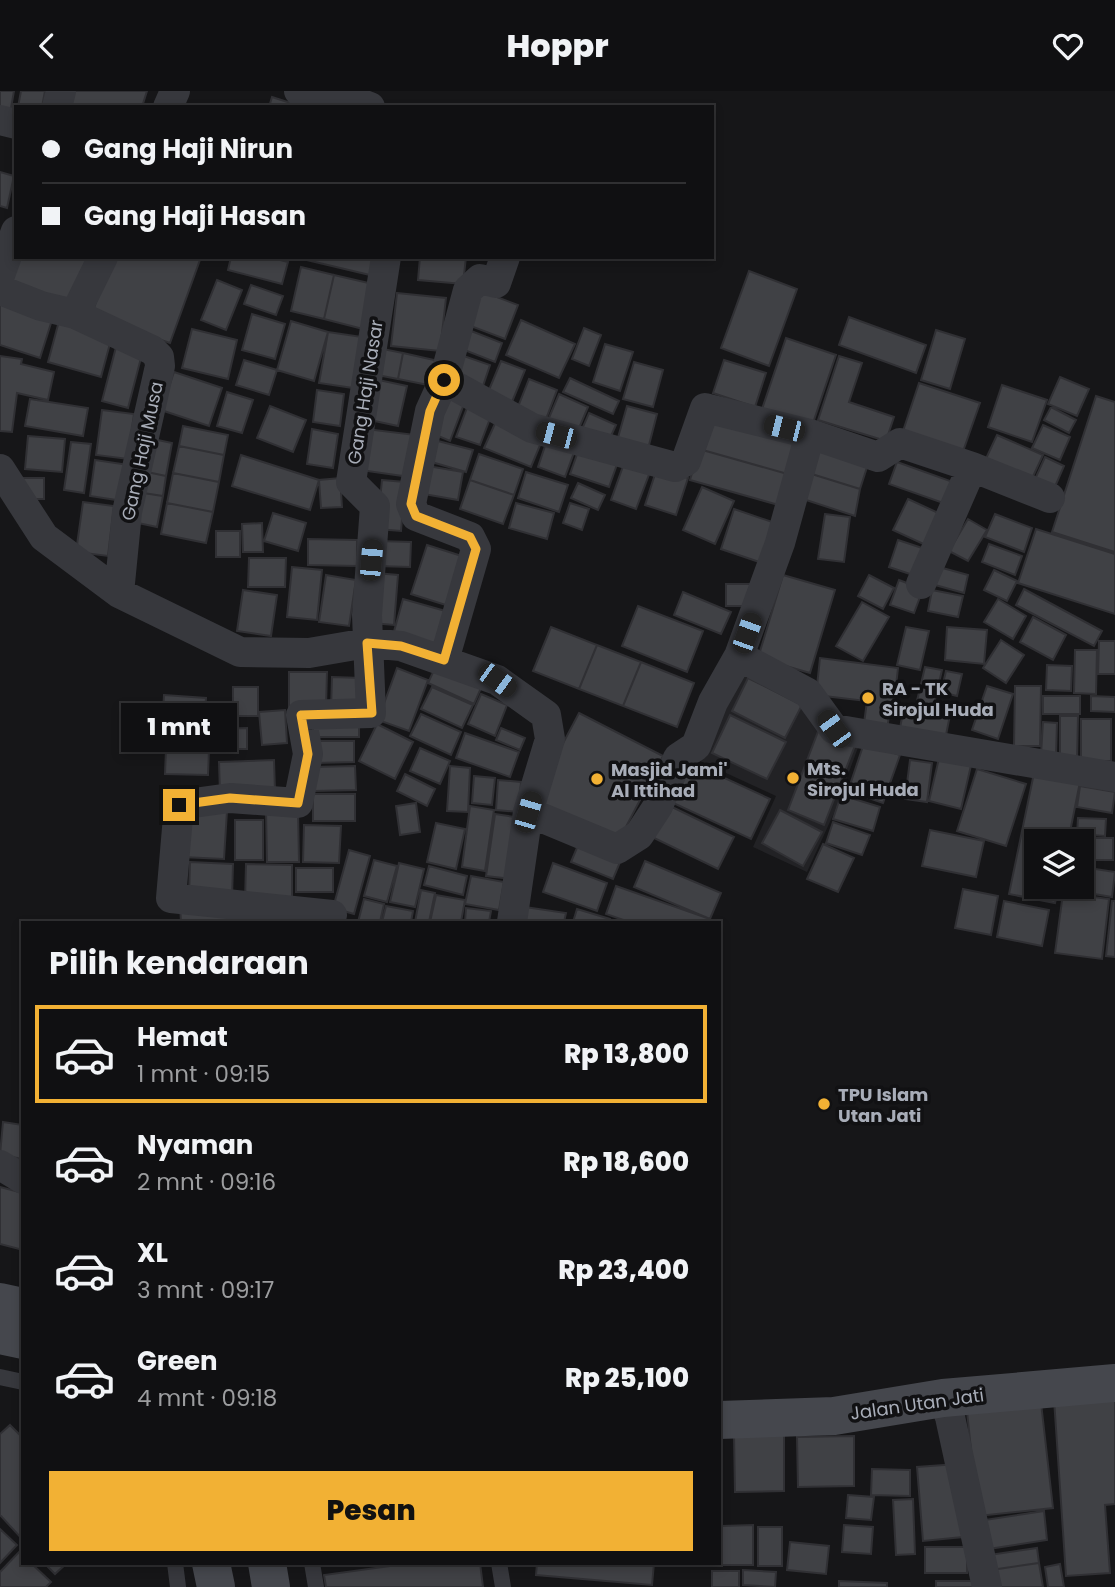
<!DOCTYPE html>
<html lang="id">
<meta charset="utf-8">
<style>
body{margin:0;font-family:Poppins,sans-serif;background:#19191b;color:#f1f3f6;height:100vh;display:flex;flex-direction:column;font-size:26px;white-space:nowrap}
*{box-sizing:border-box;margin:0}
p{font-size:23px;color:#9c9d9f}
.icon{flex:none;width:38px;height:38px;fill:none;stroke:currentColor;stroke-width:2;stroke-linecap:round;stroke-linejoin:round}
.map{position:relative;flex:1;overflow:hidden}
.side{position:absolute;left:21px;top:830px;width:700px;height:644px;display:flex;flex-direction:column;background:#101012;border-radius:0px;box-shadow:0 4px 10px #0003,0 0 0 2px #303032}
.side>*{flex:none}
.hud{position:absolute;left:14px;top:14px;width:700px;height:154px;border-radius:0px;box-shadow:0 4px 10px #0003,0 0 0 2px #303032;display:grid;align-content:center;height:154px;padding:0 28px;background:#101012}
.fabs{position:absolute;left:1024px;top:738px;display:grid;gap:14px}
.fabs a{display:grid;place-items:center;width:70px;height:70px;border-radius:0px;background:#101012;box-shadow:0 4px 10px #0003,0 0 0 2px #303032;font-size:35px}
.end{position:absolute;width:32px;height:32px;margin:-16px;border:9px solid #f2b134;background:#111;box-shadow:0 0 0 4px #111}
.from{border-radius:50%}
.bubble{position:absolute;height:49px;border-radius:0px;background:#101012;box-shadow:0 4px 10px #0003,0 0 0 2px #303032;font-size:23px;font-weight:800;line-height:49px;text-align:center}
.car{position:absolute;width:21px;height:42px;margin:-21px -10px;border-radius:9px;box-shadow:0 0 5px 2px #0007;background:linear-gradient(#222 24%,#8ab4d8 0 40%,#222 0 76%,#8ab4d8 0 86%,#222 0)}
.hud b{display:flex;align-items:center;gap:24px;height:66px;font-size:26px}
.hud b+b{border-top:2px solid #303032}
.hud i{width:18px;height:18px;background:#f1f3f6}
ul{padding:0;list-style:none}
li{display:flex;align-items:center;gap:21px;height:98px;margin:0 14px 10px;padding:0 14px;border:4px solid transparent;border-radius:0px}
li div{flex:1}
li b{display:block;font-size:26px}
li em{font-style:normal;font-weight:800}
li.selected{border-color:#f2b134}
li>.icon{width:63px;height:63px;stroke-width:1.5}
h2{padding:0 28px;font-size:32px;line-height:84px}
.action{display:flex;gap:14px;margin-top:auto;padding:14px 28px}
.action a{flex:1;height:80px;border-radius:0px;background:#f2b134;color:#111;font-size:28px;font-weight:800;line-height:80px;text-align:center}
header{display:flex;justify-content:space-between;align-items:center;height:91px;padding:0 28px;background:#101012;font-size:32px;font-weight:800}
.map>svg:first-child{display:block}
</style>
<header><svg class="icon" aria-label="back" viewBox="0 0 24 24"><path d="M15 5l-7 7 7 7"/></svg>Hoppr<svg class="icon" aria-label="heart" viewBox="0 0 24 24"><path d="M12 20l-8-8c-3-5 5-10 8-4 3-6 11-1 8 4z"/></svg></header>
<div class="map">
<svg width="1115" height="1496" viewBox="0 0 1115 1496">
<rect width="100%" height="100%" fill="#161618"/>
<path fill="#222225" d="M 742,581 L 860,651 L 834,722 L 807,781 L 753,756 L 776,705 L 700,670 Z"/>
<path fill="#404145" stroke="#303034" stroke-width="2" d="M 0,0 L 14,0 L 10,23 L 0,21 Z
M 21,0 L 45,0 L 42,16 L 18,16 Z
M 72,0 L 147,0 L 142,16 L 67,16 Z
M 272,6 L 300,15 L 300,16 L 269,16 Z
M 0,81 L 14,85 L 7,117 L 0,115 Z
M 16,166 L 92,166 L 71,218 L 6,192 Z
M 112,166 L 201,166 L 170,252 L 91,225 Z
M 231,166 L 269,166 L 288,171 L 282,193 L 228,179 Z
M 294,166 L 378,166 L 374,185 Z
M 420,166 L 466,166 L 463,193 L 418,189 Z
M 301,176 L 334,184 L 324,228 L 291,220 Z
M 749,180 L 797,198 L 769,275 L 721,257 Z
M 334,184 L 373,193 L 363,238 L 324,228 Z
M 217,189 L 242,199 L 226,239 L 201,229 Z
M 251,194 L 283,205 L 276,224 L 244,213 Z
M 473,197 L 518,214 L 505,248 L 460,231 Z
M 397,202 L 446,207 L 440,260 L 391,255 Z
M 0,212 L 52,229 L 40,267 L 0,254 Z
M 252,223 L 285,233 L 275,268 L 242,259 Z
M 849,226 L 926,254 L 916,282 L 839,254 Z
M 521,229 L 575,253 L 559,287 L 506,264 Z
M 59,230 L 112,245 L 101,286 L 48,271 Z
M 291,230 L 328,241 L 314,290 L 277,279 Z
M 461,236 L 502,252 L 495,271 L 454,255 Z
M 584,237 L 601,244 L 589,275 L 572,268 Z
M 192,238 L 237,249 L 228,288 L 182,277 Z
M 936,239 L 965,248 L 950,298 L 921,289 Z
M 328,241 L 369,247 L 360,298 L 319,292 Z
M 786,247 L 836,264 L 811,338 L 761,321 Z
M 605,253 L 633,261 L 620,300 L 593,291 Z
M 116,256 L 142,263 L 128,317 L 102,310 Z
M 383,258 L 403,262 L 398,288 L 377,284 Z
M 403,262 L 443,271 L 438,296 L 398,288 Z
M 458,263 L 490,274 L 482,298 L 450,287 Z
M 0,265 L 22,268 L 21,273 L 54,281 L 48,309 L 17,302 L 12,341 L 0,340 Z
M 839,265 L 862,272 L 849,311 L 894,326 L 886,350 L 818,329 Z
M 244,269 L 277,279 L 269,304 L 236,294 Z
M 724,269 L 766,282 L 755,316 L 713,302 Z
M 501,270 L 525,279 L 510,316 L 486,306 Z
M 634,271 L 663,279 L 653,316 L 623,308 Z
M 174,281 L 222,297 L 209,335 L 161,319 Z
M 1060,286 L 1089,298 L 1077,325 L 1048,313 Z
M 570,287 L 619,310 L 613,323 L 563,301 Z
M 374,288 L 407,295 L 398,335 L 365,328 Z
M 529,288 L 557,299 L 543,336 L 514,326 Z
M 919,292 L 980,312 L 960,369 L 900,349 Z
M 1002,294 L 1047,309 L 1032,351 L 988,336 Z
M 448,297 L 467,305 L 450,350 L 431,342 Z
M 317,299 L 344,303 L 340,335 L 313,331 Z
M 227,301 L 253,309 L 242,342 L 217,335 Z
M 559,303 L 588,316 L 577,342 L 548,329 Z
M 1096,305 L 1115,311 L 1115,461 L 1052,441 Z
M 30,308 L 88,317 L 83,345 L 25,335 Z
M 470,309 L 494,317 L 480,354 L 456,346 Z
M 270,315 L 306,329 L 293,361 L 257,347 Z
M 627,315 L 657,323 L 648,358 L 617,350 Z
M 1051,316 L 1076,329 L 1069,342 L 1044,329 Z
M 102,319 L 134,323 L 128,368 L 96,364 Z
M 710,321 L 801,348 L 791,384 L 699,358 Z
M 589,322 L 616,334 L 606,356 L 579,345 Z
M 497,328 L 543,347 L 531,376 L 484,357 Z
M 1043,334 L 1070,346 L 1060,369 L 1032,357 Z
M 183,335 L 228,344 L 224,364 L 179,355 Z
M 312,338 L 338,343 L 333,377 L 307,373 Z
M 366,338 L 416,344 L 410,386 L 360,379 Z
M 997,344 L 1043,364 L 1029,394 L 983,374 Z
M 28,345 L 65,348 L 62,381 L 25,378 Z
M 548,346 L 576,356 L 565,386 L 538,376 Z
M 153,348 L 172,352 L 166,385 L 147,381 Z
M 812,348 L 870,367 L 860,398 L 802,380 Z
M 434,349 L 473,359 L 466,381 L 428,370 Z
M 71,351 L 91,353 L 84,402 L 64,399 Z
M 581,352 L 620,365 L 609,396 L 570,383 Z
M 179,355 L 224,364 L 219,391 L 173,382 Z
M 699,358 L 791,384 L 782,415 L 690,389 Z
M 479,363 L 523,378 L 514,404 L 470,389 Z
M 241,364 L 319,389 L 310,419 L 232,395 Z
M 627,364 L 653,373 L 636,418 L 611,409 Z
M 1045,366 L 1064,375 L 1051,405 L 1031,397 Z
M 95,369 L 129,374 L 123,410 L 90,405 Z
M 897,371 L 953,391 L 946,413 L 889,393 Z
M 422,374 L 463,381 L 458,409 L 418,402 Z
M 657,377 L 688,387 L 676,424 L 645,414 Z
M 802,380 L 860,398 L 855,425 L 797,406 Z
M 147,381 L 166,385 L 163,405 L 143,402 Z
M 526,381 L 568,394 L 559,421 L 518,407 Z
M 173,382 L 219,391 L 213,421 L 167,412 Z
M 21,387 L 44,387 L 44,408 L 21,408 Z
M 340,387 L 342,416 L 321,417 L 319,389 Z
M 382,389 L 405,391 L 401,440 L 377,438 Z
M 470,389 L 514,404 L 503,433 L 460,418 Z
M 578,392 L 605,404 L 598,419 L 571,407 Z
M 702,396 L 734,410 L 715,453 L 683,439 Z
M 143,402 L 163,405 L 157,436 L 138,432 Z
M 908,408 L 947,426 L 932,457 L 893,439 Z
M 83,411 L 114,415 L 108,465 L 76,461 Z
M 167,412 L 213,421 L 206,452 L 161,443 Z
M 516,412 L 554,422 L 547,448 L 509,437 Z
M 570,412 L 589,418 L 582,439 L 563,432 Z
M 734,418 L 781,434 L 768,474 L 721,458 Z
M 273,422 L 306,432 L 298,460 L 264,450 Z
M 825,423 L 850,426 L 844,471 L 818,468 Z
M 995,423 L 1032,437 L 1024,461 L 985,446 Z
M 968,428 L 987,439 L 968,470 L 949,460 Z
M 262,432 L 263,461 L 243,461 L 242,433 Z
M 1036,438 L 1115,463 L 1115,523 L 1018,492 Z
M 216,440 L 240,440 L 240,466 L 216,466 Z
M 308,448 L 357,449 L 357,475 L 308,474 Z
M 898,449 L 931,460 L 922,487 L 889,476 Z
M 378,450 L 411,451 L 410,476 L 377,475 Z
M 989,453 L 1022,465 L 1015,484 L 982,471 Z
M 427,454 L 468,467 L 452,516 L 411,503 Z
M 249,467 L 286,467 L 285,496 L 248,496 Z
M 292,476 L 322,479 L 317,529 L 287,526 Z
M 939,476 L 968,484 L 964,502 L 935,494 Z
M 994,479 L 1017,490 L 1007,510 L 984,499 Z
M 376,482 L 398,484 L 394,534 L 372,532 Z
M 326,484 L 356,489 L 349,535 L 319,531 Z
M 783,484 L 835,499 L 810,582 L 758,567 Z
M 869,484 L 894,497 L 883,518 L 858,505 Z
M 899,489 L 923,498 L 914,522 L 890,514 Z
M 726,493 L 754,493 L 754,515 L 726,515 Z
M 1024,498 L 1102,540 L 1094,555 L 1016,514 Z
M 243,499 L 277,504 L 271,545 L 237,540 Z
M 932,499 L 963,505 L 958,526 L 928,520 Z
M 683,501 L 731,521 L 721,543 L 674,524 Z
M 403,508 L 449,521 L 439,557 L 393,544 Z
M 998,508 L 1026,525 L 1013,548 L 984,531 Z
M 862,511 L 889,526 L 863,570 L 836,555 Z
M 638,515 L 703,540 L 687,581 L 622,555 Z
M 1033,526 L 1066,544 L 1053,569 L 1020,551 Z
M 551,536 L 597,554 L 579,598 L 533,580 Z
M 906,536 L 929,540 L 920,579 L 897,574 Z
M 947,536 L 987,539 L 984,573 L 945,569 Z
M 1001,549 L 1024,564 L 1006,592 L 983,577 Z
M 1099,550 L 1115,550 L 1115,583 L 1098,583 Z
M 597,554 L 641,571 L 623,615 L 579,598 Z
M 1075,559 L 1097,559 L 1096,603 L 1074,602 Z
M 820,567 L 898,577 L 894,613 L 890,612 L 887,643 L 863,640 L 867,610 L 816,604 Z
M 641,571 L 694,592 L 677,636 L 623,615 Z
M 1047,574 L 1072,575 L 1071,600 L 1046,599 Z
M 925,576 L 942,579 L 933,618 L 916,614 Z
M 397,577 L 428,589 L 409,640 L 378,629 Z
M 435,577 L 481,597 L 474,613 L 428,592 Z
M 946,580 L 962,583 L 957,605 L 941,601 Z
M 289,581 L 327,581 L 326,616 L 289,616 Z
M 332,586 L 362,587 L 361,619 L 331,618 Z
M 748,587 L 802,614 L 785,647 L 732,620 Z
M 987,595 L 1013,603 L 998,648 L 972,639 Z
M 1015,595 L 1041,595 L 1040,655 L 1014,655 Z
M 233,596 L 258,596 L 258,625 L 233,625 Z
M 432,596 L 473,614 L 462,637 L 421,618 Z
M 481,603 L 507,614 L 495,645 L 468,633 Z
M 164,604 L 206,607 L 203,654 L 161,652 Z
M 1043,605 L 1080,605 L 1080,623 L 1043,623 Z
M 1091,605 L 1115,606 L 1115,621 L 1091,620 Z
M 904,616 L 950,624 L 946,644 L 900,637 Z
M 285,619 L 287,652 L 262,654 L 259,621 Z
M 579,622 L 663,665 L 616,755 L 532,711 Z
M 421,623 L 461,641 L 451,664 L 410,645 Z
M 730,624 L 786,651 L 767,688 L 712,662 Z
M 1060,625 L 1078,625 L 1077,670 L 1060,670 Z
M 313,628 L 359,628 L 359,646 L 313,646 Z
M 1081,628 L 1111,628 L 1111,670 L 1081,670 Z
M 1043,631 L 1057,632 L 1056,664 L 1041,663 Z
M 377,633 L 413,651 L 395,688 L 359,670 Z
M 247,637 L 247,658 L 213,658 L 213,638 Z
M 501,637 L 525,647 L 520,659 L 496,649 Z
M 819,638 L 856,652 L 824,734 L 788,719 Z
M 465,642 L 519,661 L 510,686 L 456,667 Z
M 315,650 L 354,650 L 354,671 L 315,672 Z
M 864,652 L 900,664 L 883,712 L 848,700 Z
M 420,657 L 450,670 L 440,693 L 410,680 Z
M 166,658 L 209,659 L 208,684 L 165,683 Z
M 940,663 L 972,670 L 961,718 L 929,710 Z
M 274,669 L 275,700 L 220,702 L 219,671 Z
M 910,669 L 932,672 L 927,711 L 905,708 Z
M 690,671 L 770,708 L 751,748 L 671,711 Z
M 355,675 L 356,699 L 313,700 L 313,676 Z
M 450,675 L 470,677 L 468,721 L 447,720 Z
M 977,678 L 1026,693 L 1006,755 L 957,740 Z
M 1034,682 L 1080,691 L 1068,751 L 1036,751 L 1036,796 L 1059,796 L 1055,812 L 1009,803 Z
M 405,683 L 435,698 L 427,715 L 397,700 Z
M 474,685 L 495,687 L 492,714 L 472,712 Z
M 498,689 L 521,691 L 518,721 L 496,719 Z
M 1080,695 L 1115,701 L 1112,722 L 1077,716 Z
M 313,703 L 355,703 L 355,730 L 313,730 Z
M 841,704 L 880,716 L 873,740 L 833,728 Z
M 416,712 L 420,741 L 400,744 L 396,715 Z
M 668,714 L 734,746 L 718,778 L 652,746 Z
M 470,715 L 494,719 L 485,780 L 462,776 Z
M 185,718 L 227,720 L 224,768 L 182,766 Z
M 266,719 L 298,719 L 299,771 L 267,771 Z
M 780,719 L 822,741 L 803,775 L 762,752 Z
M 495,723 L 521,727 L 512,788 L 486,785 Z
M 1078,727 L 1106,728 L 1105,745 L 1077,743 Z
M 235,729 L 263,729 L 263,769 L 235,769 Z
M 833,731 L 870,744 L 862,764 L 826,752 Z
M 436,732 L 465,738 L 456,778 L 427,771 Z
M 304,734 L 341,735 L 339,772 L 303,771 Z
M 930,739 L 984,750 L 976,786 L 922,775 Z
M 581,747 L 623,764 L 613,788 L 571,771 Z
M 1073,747 L 1113,747 L 1113,769 L 1082,769 L 1082,751 L 1073,751 Z
M 823,753 L 854,767 L 838,801 L 807,788 Z
M 349,759 L 370,765 L 354,823 L 333,817 Z
M 374,769 L 397,775 L 387,811 L 364,805 Z
M 645,770 L 721,802 L 710,828 L 634,796 Z
M 190,771 L 233,773 L 232,808 L 189,807 Z
M 399,772 L 424,778 L 415,816 L 390,811 Z
M 553,772 L 607,792 L 597,820 L 543,801 Z
M 246,773 L 292,774 L 292,812 L 245,810 Z
M 429,775 L 467,785 L 463,804 L 424,794 Z
M 1082,776 L 1115,781 L 1112,806 L 1064,798 L 1082,796 Z
M 296,777 L 333,777 L 333,801 L 296,801 Z
M 471,785 L 504,791 L 499,819 L 465,813 Z
M 616,795 L 710,828 L 709,831 L 629,831 L 606,823 Z
M 963,798 L 998,805 L 991,844 L 955,837 Z
M 421,799 L 435,802 L 429,831 L 415,831 Z
M 1063,802 L 1109,808 L 1102,868 L 1055,862 Z
M 436,804 L 465,809 L 461,831 L 430,831 Z
M 364,808 L 384,813 L 380,831 L 358,831 Z
M 1004,810 L 1049,819 L 1042,855 L 997,846 Z
M 1112,810 L 1115,810 L 1115,866 L 1106,865 Z
M 229,813 L 229,831 L 181,831 L 180,814 Z
M 386,815 L 413,820 L 411,831 L 382,831 Z
M 525,816 L 566,822 L 564,831 L 522,831 Z
M 466,817 L 491,820 L 489,831 L 465,831 Z
M 577,818 L 610,828 L 609,831 L 573,831 Z
M 3,1031 L 23,1034 L 23,1068 L 0,1064 Z
M 0,1096 L 23,1102 L 23,1159 L 0,1153 Z
M 1040,1303 L 1053,1417 L 978,1425 L 966,1311 Z
M 1115,1306 L 1115,1413 L 1105,1414 L 1110,1482 L 1066,1485 L 1054,1308 Z
M 10,1334 L 23,1347 L 23,1449 L 0,1424 L 0,1343 Z
M 784,1342 L 784,1400 L 735,1401 L 734,1343 Z
M 854,1345 L 854,1395 L 798,1396 L 797,1346 Z
M 719,1369 L 722,1369 L 722,1418 L 719,1418 Z
M 957,1373 L 963,1446 L 923,1450 L 917,1376 Z
M 872,1378 L 910,1379 L 910,1405 L 871,1404 Z
M 848,1404 L 874,1406 L 871,1429 L 846,1427 Z
M 913,1408 L 915,1463 L 896,1464 L 893,1409 Z
M 1044,1420 L 1047,1449 L 982,1459 L 978,1430 Z
M 753,1434 L 753,1474 L 722,1474 L 722,1435 Z
M 844,1434 L 873,1436 L 871,1463 L 842,1461 Z
M 758,1436 L 782,1436 L 782,1475 L 758,1475 Z
M 0,1438 L 17,1454 L 0,1472 Z
M 790,1451 L 829,1455 L 826,1483 L 787,1479 Z
M 925,1456 L 967,1456 L 967,1482 L 925,1482 Z
M 1037,1457 L 1039,1472 L 991,1479 L 989,1464 Z
M 19,1461 L 23,1464 L 23,1472 L 31,1472 L 51,1491 L 46,1496 L 0,1496 L 0,1481 Z
M 44,1472 L 67,1472 L 55,1483 Z
M 412,1472 L 480,1472 L 483,1496 L 326,1496 L 324,1484 Z
M 537,1472 L 654,1472 L 652,1494 L 536,1484 Z
M 1039,1472 L 1043,1496 L 994,1496 L 991,1479 Z
M 1060,1473 L 1064,1496 L 1048,1496 L 1045,1476 Z
M 743,1479 L 776,1481 L 775,1496 L 743,1494 Z
M 712,1480 L 739,1480 L 739,1496 L 712,1496 Z
M 839,1490 L 887,1492 L 887,1496 L 839,1496 Z
M 936,1490 L 979,1490 L 979,1496 L 936,1496 Z"/>
<g fill="none" stroke-linecap="round" stroke-linejoin="round">
<path stroke="#37383d" stroke-width="16" d="M 0,1286 L 23,1291
M 175,1472 L 178,1496
M 312,1472 L 316,1496
M 499,1472 L 503,1496"/>
<path stroke="#37383d" stroke-width="30" d="M 299,0 L 338,16
M 327,0 L 370,16
M 57,16 L 61,0
M 168,16 L 175,0
M 0,29 L 16,33
M 0,184 L 16,140
M 0,199 L 41,215 L 75,223 L 152,259 L 159,266 L 160,275 L 127,421 L 119,502
M 75,223 L 103,166
M 444,289 L 532,337 L 675,376 L 686,370 L 705,317 L 810,343 L 780,452 L 739,565 L 713,611 L 696,655 L 678,667 L 658,715 L 639,744 L 617,758 L 528,721
M 810,343 L 878,366 L 900,352 L 972,376 L 1050,407
M 0,378 L 44,446 L 119,502 L 240,561 L 309,562 L 367,552 L 401,555 L 497,589 L 546,624 L 550,648 L 528,721 L 512,831
M 921,493 L 972,376
M 739,565 L 808,602 L 834,638 L 1115,686
M 444,569 L 476,458 L 470,446 L 416,425 L 411,413 L 430,320 L 444,289 L 468,199 L 480,188 L 496,192 L 505,166
M 332,824 L 171,807 L 179,714 L 230,707 L 298,712 L 308,663 L 301,624 L 371,622 L 367,524 L 375,415 L 351,391 L 386,166
M 0,1074 L 23,1088
M 943,1307 L 950,1326 L 987,1496"/>
<path stroke="#45474d" stroke-width="38" d="M 0,1211 L 23,1216
M 0,1244 L 23,1249
M 719,1329 L 834,1325 L 943,1307 L 1115,1292
M 211,1472 L 216,1496
M 267,1472 L 271,1496"/>
</g>
<g fill="none" stroke-linecap="round" stroke-linejoin="round">
<path stroke="#f2b134" stroke-width="9" d="M 179,714 L 230,707 L 298,712 L 308,663 L 301,624 L 372,622 L 367,552 L 401,555 L 444,569 L 476,458 L 470,446 L 416,425 L 411,413 L 430,320 L 444,289"/>
</g>
<g fill="#f2b134" stroke="#111113" stroke-width="2.5">
<circle cx="868" cy="607" r="7"/>
<circle cx="793" cy="687" r="7"/>
<circle cx="597" cy="688" r="7"/>
<circle cx="824" cy="1013" r="7"/>
</g>
<g text-anchor="middle" dominant-baseline="central" stroke-width="7" stroke-linejoin="round" paint-order="stroke">
<g font-size="18" fill="#a8adb8" stroke="#111113">
<text transform="translate(365 301) rotate(-81)">Gang Haji Nasar</text>
<text transform="translate(142 360) rotate(-78)">Gang Haji Musa</text>
<text transform="translate(917 1313) rotate(-8)">Jalan Utan Jati</text>
</g>
<g font-size="18" font-weight="bold" fill="#a8adb8" stroke="#111113" text-anchor="start">
<text x="882" y="597">RA - TK<tspan x="882" dy="21">Sirojul Huda</tspan></text>
<text x="807" y="677">Mts.<tspan x="807" dy="21">Sirojul Huda</tspan></text>
<text x="611" y="678">Masjid Jami'<tspan x="611" dy="21">Al Ittihad</tspan></text>
<text x="838" y="1003">TPU Islam<tspan x="838" dy="21">Utan Jati</tspan></text>
</g>
</g>
</svg>
<div class="fabs">
<a><svg class="icon" aria-label="layers" viewBox="0 0 24 24"><path d="M12 4l9 5-9 5-9-5zM3 14l9 5 9-5"/></svg></a>
</div>
<i class="end from" style="left:444px;top:289px"></i>
<i class="end" style="left:179px;top:714px"></i>
<div class="bubble" style="left:121px;top:612px;width:116px">1 mnt</div>
<i class="car" style="left:784px;top:337px;rotate:284deg"></i>
<i class="car" style="left:556px;top:344px;rotate:285deg"></i>
<i class="car" style="left:371px;top:469px;rotate:5deg"></i>
<i class="car" style="left:747px;top:542px;rotate:20deg"></i>
<i class="car" style="left:497px;top:589px;rotate:126deg"></i>
<i class="car" style="left:834px;top:638px;rotate:324deg"></i>
<i class="car" style="left:528px;top:721px;rotate:16deg"></i>
<div class="hud">
<b><i class="from"></i>Gang Haji Nirun</b>
<b><i></i>Gang Haji Hasan</b>
</div>
<section class="side">
<h2>Pilih kendaraan</h2>
<ul>
<li class="selected"><svg class="icon" aria-label="car" viewBox="0 0 24 24"><path d="M5 17H2v-5l4-1 3-4h7l3 4 3 1v5h-3M9 17h6M6 11h13"/><circle cx="7" cy="17" r="2"/><circle cx="17" cy="17" r="2"/></svg><div><b>Hemat</b><p>1 mnt · 09:15</p></div><em>Rp 13,800</em></li>
<li><svg class="icon" aria-label="car" viewBox="0 0 24 24"><path d="M5 17H2v-5l4-1 3-4h7l3 4 3 1v5h-3M9 17h6M6 11h13"/><circle cx="7" cy="17" r="2"/><circle cx="17" cy="17" r="2"/></svg><div><b>Nyaman</b><p>2 mnt · 09:16</p></div><em>Rp 18,600</em></li>
<li><svg class="icon" aria-label="car" viewBox="0 0 24 24"><path d="M5 17H2v-5l4-1 3-4h7l3 4 3 1v5h-3M9 17h6M6 11h13"/><circle cx="7" cy="17" r="2"/><circle cx="17" cy="17" r="2"/></svg><div><b>XL</b><p>3 mnt · 09:17</p></div><em>Rp 23,400</em></li>
<li><svg class="icon" aria-label="car" viewBox="0 0 24 24"><path d="M5 17H2v-5l4-1 3-4h7l3 4 3 1v5h-3M9 17h6M6 11h13"/><circle cx="7" cy="17" r="2"/><circle cx="17" cy="17" r="2"/></svg><div><b>Green</b><p>4 mnt · 09:18</p></div><em>Rp 25,100</em></li>
</ul>
<div class="action"><a>Pesan</a></div>
</section>
</div>
